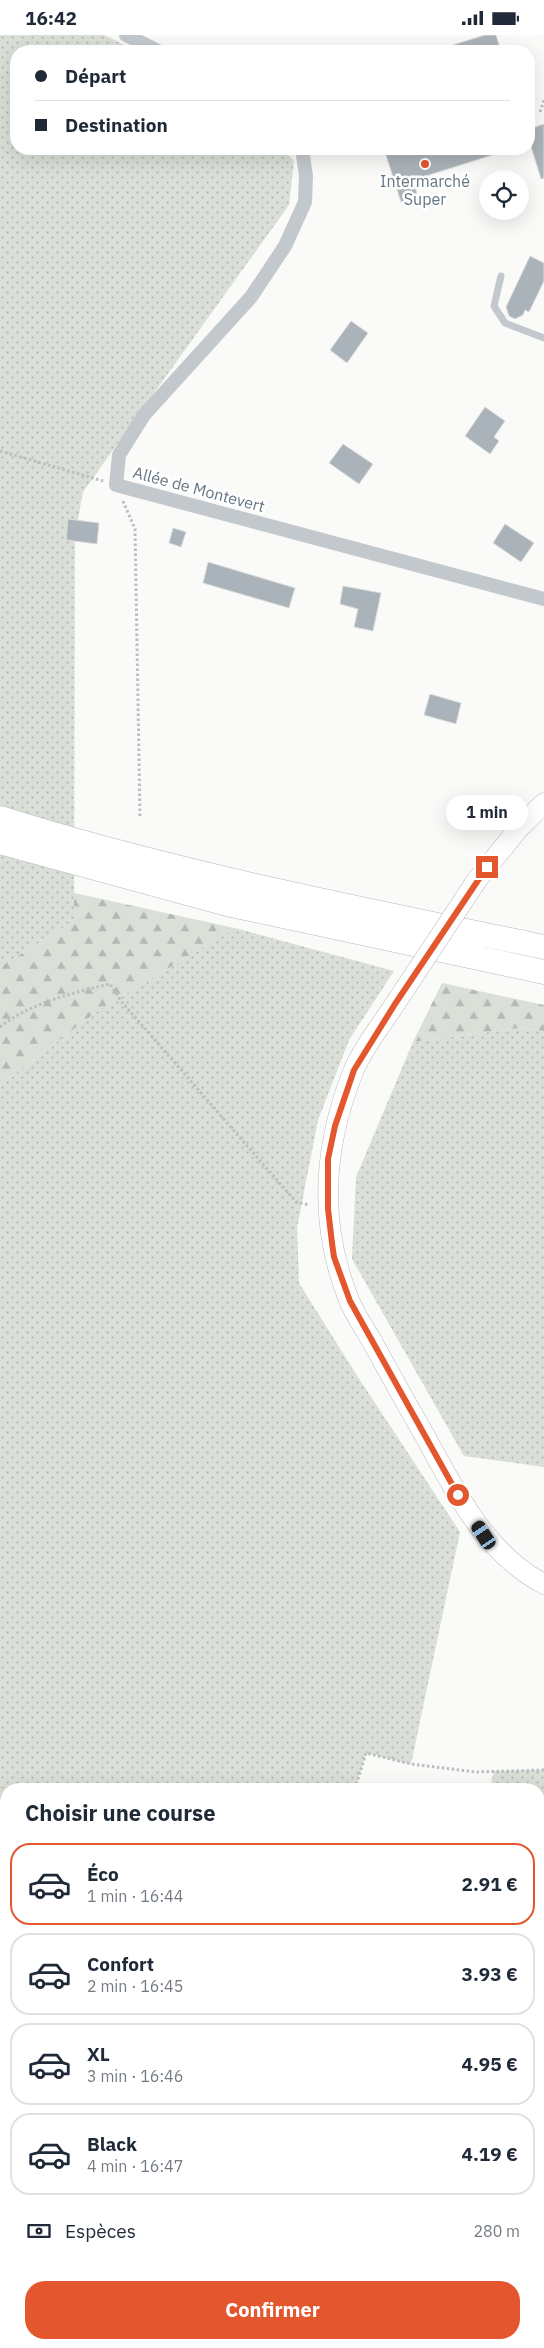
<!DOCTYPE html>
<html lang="fr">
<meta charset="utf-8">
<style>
body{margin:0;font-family:"IBM Plex Sans",sans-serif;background:#f2f2f3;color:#1f2937;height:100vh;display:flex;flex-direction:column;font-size:19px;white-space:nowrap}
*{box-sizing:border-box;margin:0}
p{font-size:16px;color:#747a83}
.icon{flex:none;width:28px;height:28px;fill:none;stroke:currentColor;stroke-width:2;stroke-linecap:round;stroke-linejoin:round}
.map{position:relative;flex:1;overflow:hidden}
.side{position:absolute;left:0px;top:1748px;width:545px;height:566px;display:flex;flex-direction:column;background:#fff;border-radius:20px 20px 0 0;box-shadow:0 5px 20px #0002}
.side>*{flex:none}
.banner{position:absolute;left:10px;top:10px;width:525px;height:110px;border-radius:20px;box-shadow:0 5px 20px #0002;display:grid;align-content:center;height:110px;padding:0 25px;background:#fff}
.fabs{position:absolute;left:479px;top:135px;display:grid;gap:10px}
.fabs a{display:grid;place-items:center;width:50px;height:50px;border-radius:50%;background:#fff;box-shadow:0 5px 20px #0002;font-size:25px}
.end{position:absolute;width:22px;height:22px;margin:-11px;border:6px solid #e4572e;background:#fff;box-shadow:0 0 0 2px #fff}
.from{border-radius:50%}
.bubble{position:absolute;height:35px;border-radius:18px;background:#fff;box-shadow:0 5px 20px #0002;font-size:16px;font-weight:700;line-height:35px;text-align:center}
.car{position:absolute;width:15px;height:30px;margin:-15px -8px;border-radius:6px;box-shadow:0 0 4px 1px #0007;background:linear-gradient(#222 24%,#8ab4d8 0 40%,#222 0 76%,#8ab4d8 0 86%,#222 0)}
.banner b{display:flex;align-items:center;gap:18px;height:48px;font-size:19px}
.banner b+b{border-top:1px solid #e0e1e3}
.banner i{width:12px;height:12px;background:#1f2937}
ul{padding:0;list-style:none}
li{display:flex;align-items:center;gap:15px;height:82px;margin:0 10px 8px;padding:0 15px;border:2px solid #e0e1e3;border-radius:20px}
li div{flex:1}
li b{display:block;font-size:19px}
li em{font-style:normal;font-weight:700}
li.selected{border-color:#e4572e}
li>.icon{width:45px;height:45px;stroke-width:1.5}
h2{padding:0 25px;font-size:22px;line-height:60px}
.pay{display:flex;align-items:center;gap:12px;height:55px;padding:0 25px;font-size:19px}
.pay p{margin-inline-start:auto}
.cta{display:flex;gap:10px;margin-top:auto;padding:10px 25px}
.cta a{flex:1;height:58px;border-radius:20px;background:#e4572e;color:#fff;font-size:20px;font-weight:700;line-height:58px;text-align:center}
.status{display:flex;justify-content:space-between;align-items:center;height:35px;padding:0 25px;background:#fff;direction:ltr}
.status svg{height:14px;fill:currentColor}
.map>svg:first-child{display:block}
</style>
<div class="status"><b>16:42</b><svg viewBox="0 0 49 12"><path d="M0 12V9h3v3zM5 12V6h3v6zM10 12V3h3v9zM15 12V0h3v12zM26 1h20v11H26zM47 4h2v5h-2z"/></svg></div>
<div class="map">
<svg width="544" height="2313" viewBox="0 0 544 2313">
<defs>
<pattern id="grass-dots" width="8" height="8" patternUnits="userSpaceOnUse" patternTransform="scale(1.25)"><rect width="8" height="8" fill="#dadfd7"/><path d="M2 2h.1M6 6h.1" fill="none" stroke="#b4b9b4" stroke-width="1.8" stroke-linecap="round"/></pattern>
<pattern id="forest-firs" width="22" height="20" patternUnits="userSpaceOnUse" patternTransform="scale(1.25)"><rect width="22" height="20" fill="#dadfd7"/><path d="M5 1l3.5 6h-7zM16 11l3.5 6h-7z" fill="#b4b9b4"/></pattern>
</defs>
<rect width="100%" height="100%" fill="#fafaf8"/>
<path fill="url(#grass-dots)" d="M 0,0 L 104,0 L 137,16 L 16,16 L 16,114 L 283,114 L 294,126 L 289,170 L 83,457 L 75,500 L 74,886 L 0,932 Z
M 235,893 L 394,936 L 349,1005 L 318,1085 L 297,1193 L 299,1248 L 354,1336 L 460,1497 L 411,1729 L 366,1718 L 355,1754 L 6,1754 L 6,2308 L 186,2308 L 184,2313 L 0,2313 L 0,1050 L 99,975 Z
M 519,993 L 544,996 L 544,1432 L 464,1421 L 352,1224 L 356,1142 L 413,1007 Z
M 544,1735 L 544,1959 L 539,1958 L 539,1754 L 490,1754 L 494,1736 Z"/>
<path fill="url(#forest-firs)" d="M 74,858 L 235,893 L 99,975 L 0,1050 L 0,932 L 74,886 Z
M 442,948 L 544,970 L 544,996 L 519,993 L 413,1007 Z"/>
<path fill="#aab3b9" stroke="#dcdcda" d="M 485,0 L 496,0 L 501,16 L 443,16 L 443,13 Z
M 544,89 L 544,143 L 541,144 L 529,105 L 529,94 Z
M 384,114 L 501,114 L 502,117 L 413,145 L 418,162 L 401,167 Z
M 530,221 L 544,228 L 544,246 L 529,277 L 525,275 L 523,280 L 515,284 L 509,281 L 506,272 Z
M 351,286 L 368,298 L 347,328 L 330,315 Z
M 485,372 L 505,386 L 494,402 L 499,406 L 490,419 L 465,401 Z
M 343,409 L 373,429 L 359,449 L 329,428 Z
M 68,484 L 99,488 L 97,509 L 66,505 Z
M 505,489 L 534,508 L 521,527 L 493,508 Z
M 173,493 L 186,497 L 181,512 L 169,508 Z
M 208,527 L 295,553 L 289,573 L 203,548 Z
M 343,551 L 381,558 L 373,596 L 354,592 L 358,574 L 340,569 Z
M 430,659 L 461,668 L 456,689 L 424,680 Z"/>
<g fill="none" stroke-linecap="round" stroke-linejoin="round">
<g stroke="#b3babf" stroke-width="21">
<path id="secondary" d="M 477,845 L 519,793 L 544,768
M 395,969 C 382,989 362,1014 353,1037 C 323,1113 318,1188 349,1265 C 355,1280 365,1294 373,1308 C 390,1339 407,1370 425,1401 C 455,1456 486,1519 544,1549"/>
</g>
<g stroke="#b4b9bd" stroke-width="25">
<path id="trunk" d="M 0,783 C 178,839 362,874 544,912
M 0,807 L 227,869 L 544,937"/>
</g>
<path stroke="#bbbfc2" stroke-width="3" stroke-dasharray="2.5 2.5" stroke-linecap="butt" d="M 540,77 L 544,65
M 0,416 L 103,446
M 123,466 L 135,494 L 140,782
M 0,992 C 30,968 72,958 110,949 L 121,966 L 296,1167 L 310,1170
M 355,1754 L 366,1718 L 411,1729 L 476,1737 L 544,1735"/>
<path stroke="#c3c8cc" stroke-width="7" d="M 501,241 L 494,271 L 505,288 L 544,303"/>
<path stroke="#c3c8cc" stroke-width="14" d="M 126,0 L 158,16
M 302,114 L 306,141 L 305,167 L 285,211 L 251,262 L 144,380 L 119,420 L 116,450 L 544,564"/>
<use href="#secondary" stroke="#fff" stroke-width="20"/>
<use href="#trunk" stroke="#fff" stroke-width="24"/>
<g stroke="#b3babf" stroke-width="21" stroke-linecap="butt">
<path id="secondary-bridge" d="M 395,969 L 477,845"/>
</g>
<use href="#secondary-bridge" stroke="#fff" stroke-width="20"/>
</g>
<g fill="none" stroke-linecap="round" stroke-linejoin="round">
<path stroke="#e4572e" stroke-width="6" d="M 458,1460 L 350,1266 L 334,1222 L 332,1208 L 328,1174 L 328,1124 L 335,1091 L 354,1035 L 395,969 L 487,832"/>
</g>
<circle fill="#e4572e" stroke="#fff" stroke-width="2" cx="425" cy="129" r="5"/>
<g text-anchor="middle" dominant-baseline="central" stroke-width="5" stroke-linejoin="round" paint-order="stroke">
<g font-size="16" fill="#657683" stroke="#fff">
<text x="425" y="146">Intermarché<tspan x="425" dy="18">Super</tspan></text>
</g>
<g font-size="16" fill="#657683" stroke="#fff">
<text transform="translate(199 454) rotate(15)">Allée de Montevert</text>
</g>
</g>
</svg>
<div class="fabs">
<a><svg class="icon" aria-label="locate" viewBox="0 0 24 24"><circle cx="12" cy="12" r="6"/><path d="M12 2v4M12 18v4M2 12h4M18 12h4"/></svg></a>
</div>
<i class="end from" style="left:458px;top:1460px"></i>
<i class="end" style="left:487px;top:832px"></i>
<div class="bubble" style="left:446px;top:760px;width:82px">1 min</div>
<i class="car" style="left:484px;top:1500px;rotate:327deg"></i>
<div class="banner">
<b><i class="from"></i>Départ</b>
<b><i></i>Destination</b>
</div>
<section class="side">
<h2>Choisir une course</h2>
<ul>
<li class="selected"><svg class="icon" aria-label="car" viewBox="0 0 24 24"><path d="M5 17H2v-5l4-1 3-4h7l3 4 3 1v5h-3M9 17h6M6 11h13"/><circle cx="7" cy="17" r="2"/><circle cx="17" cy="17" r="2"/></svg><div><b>Éco</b><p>1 min · 16:44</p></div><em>2.91 €</em></li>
<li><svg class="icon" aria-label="car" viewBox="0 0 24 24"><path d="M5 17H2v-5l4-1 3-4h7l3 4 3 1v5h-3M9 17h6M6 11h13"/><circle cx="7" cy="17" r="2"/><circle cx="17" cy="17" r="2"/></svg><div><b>Confort</b><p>2 min · 16:45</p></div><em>3.93 €</em></li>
<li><svg class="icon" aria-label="car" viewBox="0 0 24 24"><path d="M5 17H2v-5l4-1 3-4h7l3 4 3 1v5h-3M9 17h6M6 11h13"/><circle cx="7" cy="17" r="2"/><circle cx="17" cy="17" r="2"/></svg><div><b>XL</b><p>3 min · 16:46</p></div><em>4.95 €</em></li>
<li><svg class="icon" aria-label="car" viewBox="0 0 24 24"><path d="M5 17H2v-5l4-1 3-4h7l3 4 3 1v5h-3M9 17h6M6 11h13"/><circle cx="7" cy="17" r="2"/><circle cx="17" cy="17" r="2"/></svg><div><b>Black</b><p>4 min · 16:47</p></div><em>4.19 €</em></li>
</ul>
<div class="pay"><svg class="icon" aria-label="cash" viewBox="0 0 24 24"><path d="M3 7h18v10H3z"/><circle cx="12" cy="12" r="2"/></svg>Espèces<p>280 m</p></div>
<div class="cta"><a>Confirmer</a></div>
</section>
</div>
